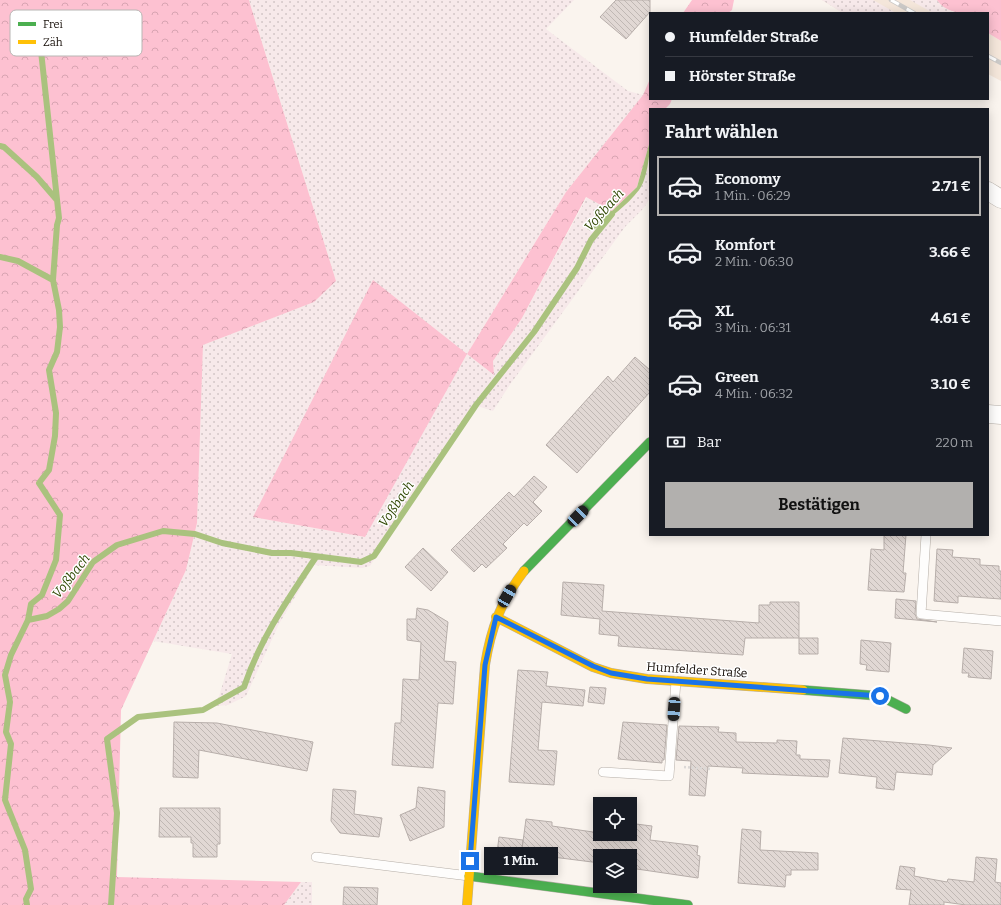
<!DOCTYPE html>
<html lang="de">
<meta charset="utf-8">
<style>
body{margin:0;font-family:Bitter,serif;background:#242831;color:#f1f3f6;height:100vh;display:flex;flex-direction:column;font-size:15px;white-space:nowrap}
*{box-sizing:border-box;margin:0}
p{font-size:13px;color:#9ea1a6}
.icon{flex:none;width:22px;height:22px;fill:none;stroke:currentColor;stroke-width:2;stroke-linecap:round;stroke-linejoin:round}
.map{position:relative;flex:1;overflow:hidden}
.sheet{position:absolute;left:649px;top:108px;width:340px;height:428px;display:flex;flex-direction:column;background:#171b24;border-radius:0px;box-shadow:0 2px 10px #0003}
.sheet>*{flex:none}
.banner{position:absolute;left:649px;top:12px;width:340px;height:88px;border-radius:0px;box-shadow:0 2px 10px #0003;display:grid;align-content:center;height:88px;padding:0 16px;background:#171b24}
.tools{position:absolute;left:593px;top:797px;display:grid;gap:8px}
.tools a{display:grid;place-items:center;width:44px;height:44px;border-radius:0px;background:#171b24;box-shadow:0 2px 10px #0003;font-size:20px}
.end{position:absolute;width:18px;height:18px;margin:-9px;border:5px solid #1a73e8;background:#fff;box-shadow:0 0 0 2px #fff}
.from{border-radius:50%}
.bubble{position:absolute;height:28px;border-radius:0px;background:#171b24;box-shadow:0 2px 10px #0003;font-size:13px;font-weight:700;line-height:28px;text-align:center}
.car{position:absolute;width:12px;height:24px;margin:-12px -6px;border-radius:5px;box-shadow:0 0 3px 1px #0007;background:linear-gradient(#222 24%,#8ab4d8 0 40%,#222 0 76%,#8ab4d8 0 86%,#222 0)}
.banner b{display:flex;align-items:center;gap:14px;height:38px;font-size:15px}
.banner b+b{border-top:1px solid #363941}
.banner i{width:10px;height:10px;background:#f1f3f6}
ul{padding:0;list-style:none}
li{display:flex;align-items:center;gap:12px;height:60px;margin:0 8px 6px;padding:0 8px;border:2px solid transparent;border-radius:0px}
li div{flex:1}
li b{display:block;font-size:15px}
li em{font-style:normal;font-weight:700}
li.on{border-color:#b2b0ae}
li>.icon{width:36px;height:36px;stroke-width:1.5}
h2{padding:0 16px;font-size:18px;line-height:48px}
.pay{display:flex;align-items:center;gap:10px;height:44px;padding:0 16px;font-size:15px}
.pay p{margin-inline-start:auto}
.primary-button{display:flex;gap:8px;margin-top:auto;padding:8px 16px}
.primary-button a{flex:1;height:46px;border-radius:0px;background:#b2b0ae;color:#111;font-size:16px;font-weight:700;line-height:46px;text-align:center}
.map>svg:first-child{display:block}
</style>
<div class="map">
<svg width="1001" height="905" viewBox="0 0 1001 905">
<defs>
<pattern id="grass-dots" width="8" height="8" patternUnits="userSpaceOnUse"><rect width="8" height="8" fill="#f7e9ea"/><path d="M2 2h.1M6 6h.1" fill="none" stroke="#d3c6c7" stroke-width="1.8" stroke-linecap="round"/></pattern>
<pattern id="forest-crowns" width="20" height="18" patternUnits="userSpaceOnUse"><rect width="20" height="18" fill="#fdc1d1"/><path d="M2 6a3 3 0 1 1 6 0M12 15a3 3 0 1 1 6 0" fill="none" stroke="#d8a4b2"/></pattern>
<pattern id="building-back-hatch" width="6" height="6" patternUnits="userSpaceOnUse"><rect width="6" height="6" fill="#e1d8d4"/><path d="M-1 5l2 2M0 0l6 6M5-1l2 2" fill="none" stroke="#c0b8b4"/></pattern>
</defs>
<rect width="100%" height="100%" fill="#faf4ee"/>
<path fill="#f4e6da" d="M 822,0 L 937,0 L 941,5 L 954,13 L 843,13 Z
M 988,33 L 1001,41 L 1001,81 L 988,74 Z"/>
<path fill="url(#grass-dots)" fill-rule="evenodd" d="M 249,0 L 574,0 L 546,29 L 628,91 L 643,95 L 566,192 L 467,354 L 494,375 L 493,361 L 522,318 L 587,197 L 612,211 L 587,228 L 592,231 L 616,213 L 640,189 L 650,156 C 650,167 653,195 647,203 C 641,213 629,221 622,231 L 509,386 L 493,411 L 474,405 L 370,566 L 362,568 L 314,565 L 279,624 L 246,696 L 228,705 L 216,706 L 232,654 L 153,641 L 186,570 L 197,523 L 203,345 L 314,302 L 336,281 ZM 467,354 L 364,537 L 253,517 Z
M 822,0 L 873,0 L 896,13 L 843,13 Z
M 910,0 L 937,0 L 941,5 L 954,13 L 933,13 Z
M 301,882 L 312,882 L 312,905 L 284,905 Z"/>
<path fill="url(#forest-crowns)" d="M 0,0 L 249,0 L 251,7 L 336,281 L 314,302 L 203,345 L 197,523 L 186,570 L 121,710 L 117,877 L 301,882 L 284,905 L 0,905 Z
M 692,0 L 734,0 L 732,10 L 728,13 L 683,13 Z
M 937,0 L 1001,0 L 1001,41 L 988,33 L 988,13 C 970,13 949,17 937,0 Z
M 650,79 L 650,99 L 672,99 L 670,104 L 665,109 L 650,109 L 650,141 L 637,187 L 612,211 L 586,197 L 522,318 L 493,361 L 494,375 L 467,354 L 365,537 L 253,517 L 373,280 L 467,354 L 566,192 L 643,95 Z"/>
<path fill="#aac27e" d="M 650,141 C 650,154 647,180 639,190 C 627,206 608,219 592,231 L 587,229 L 612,211 L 637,187 Z"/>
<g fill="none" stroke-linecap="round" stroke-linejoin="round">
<path stroke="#aac27e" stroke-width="6" d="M 41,51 L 59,218 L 57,225 L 53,280
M 0,146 L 4,147 L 37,177 L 56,199
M 0,257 L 18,261 L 53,280 L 59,310 L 60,327 L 57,352 L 49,370 L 56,413 L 55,436 L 49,470 L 39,483 L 60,515 L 56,560 L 42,595 L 31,604 L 28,620 L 11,655 L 5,675 L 10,702 L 6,732 L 11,744 L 5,800 L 25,850 L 31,889 L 26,899 L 27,905
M 28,620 L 47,616 L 59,609 L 68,601 L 93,562 L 117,545 L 163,531 L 195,534 L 222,543 L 272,553 L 291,553 L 361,562 L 374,556 L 476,405 L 534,332 L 577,268 L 591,240 L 612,214
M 111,905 L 117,813 L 107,739 L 138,717 L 203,710 L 244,687 C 260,639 288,599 316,557"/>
</g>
<path fill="url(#building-back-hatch)" stroke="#b7aeaa" d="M 616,0 L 650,0 L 650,12 L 626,39 L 600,17 Z
M 635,357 L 650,370 L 650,392 L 577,473 L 546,445 L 608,376 L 613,382 Z
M 534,476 L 547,487 L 533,502 L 542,511 L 527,526 L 524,523 L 503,544 L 507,548 L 486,568 L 482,564 L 474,572 L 451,550 L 509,492 L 514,497 Z
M 884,535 L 906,535 L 903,573 L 906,573 L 904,592 L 868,590 L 871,549 L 884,550 Z
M 423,548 L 448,572 L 431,591 L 405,567 Z
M 937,549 L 953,550 L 952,557 L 980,559 L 980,565 L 999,566 L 999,571 L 1001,571 L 1001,599 L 958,596 L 958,603 L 934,601 Z
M 563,582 L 604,585 L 602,611 L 759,623 L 759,605 L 770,605 L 770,602 L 799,602 L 799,638 L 818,638 L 818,654 L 799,654 L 799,638 L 745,638 L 743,655 L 618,646 L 619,636 L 599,634 L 600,619 L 561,615 Z
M 896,599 L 916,601 L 915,614 L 917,619 L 937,622 L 895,618 Z
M 417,608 L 428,610 L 448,622 L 444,661 L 456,662 L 453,704 L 438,703 L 433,768 L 392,765 L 395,723 L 401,723 L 403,679 L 419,680 L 421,642 L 407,640 L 407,619 L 416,619 Z
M 861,640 L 891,643 L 889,672 L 866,670 L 867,665 L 860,664 Z
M 964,648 L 993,651 L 991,679 L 968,677 L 969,673 L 962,673 Z
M 518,670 L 548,672 L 546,686 L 585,690 L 583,706 L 542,702 L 538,750 L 557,751 L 554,785 L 509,782 Z
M 590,687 L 606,688 L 604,704 L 588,702 Z
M 174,722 L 217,723 L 313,742 L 307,771 L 199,750 L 198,778 L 173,777 Z
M 623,722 L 667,725 L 664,760 L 662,760 L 662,763 L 618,759 Z
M 679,726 L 719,727 L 718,732 L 736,733 L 736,742 L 777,743 L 777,740 L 797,741 L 796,755 L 800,755 L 800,759 L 830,760 L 828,777 L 742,773 L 743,768 L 708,766 L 705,796 L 689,795 L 691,761 L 676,760 Z
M 843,738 L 929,745 L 952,748 L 933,765 L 932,775 L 896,772 L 894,790 L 876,788 L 877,777 L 839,773 Z
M 418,787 L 445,791 L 444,827 L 410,841 L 400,815 L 416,808 Z
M 333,789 L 356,791 L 354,814 L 382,818 L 379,837 L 340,833 L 331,821 Z
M 160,808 L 220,808 L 220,844 L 217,844 L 217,857 L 193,857 L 193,843 L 191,843 L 191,837 L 159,837 Z
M 526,819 L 552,822 L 552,826 L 634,838 L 636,824 L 652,826 L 650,840 L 698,846 L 697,855 L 700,856 L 698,878 L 630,868 L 630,856 L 600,856 L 600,863 L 521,853 L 520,864 L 496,861 L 499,837 L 523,840 L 522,849 Z
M 742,829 L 761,831 L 760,850 L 818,853 L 818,870 L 791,870 L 791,875 L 786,875 L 785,887 L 738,883 Z
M 976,857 L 997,859 L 995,882 L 1001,883 L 1001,905 L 966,905 L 944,902 L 944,905 L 909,905 L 911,890 L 896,889 L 900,866 L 915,868 L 914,876 L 947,882 L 948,879 L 974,882 Z
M 344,887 L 378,888 L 377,905 L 343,905 Z"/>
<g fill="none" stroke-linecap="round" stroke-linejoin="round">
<g stroke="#b5aea7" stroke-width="10">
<path id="lane" d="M 926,535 L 921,614 L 1001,621
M 603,772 L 669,776 L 676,681
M 316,857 L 469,876"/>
</g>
<g stroke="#b5aea7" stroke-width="19">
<path id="street" d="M 988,191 L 1001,199
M 988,414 L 1001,415"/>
</g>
<g stroke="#b5aea7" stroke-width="10">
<path id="fast" d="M 524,571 L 650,442
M 803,690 L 880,696 L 906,709
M 469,876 L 688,905"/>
</g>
<g stroke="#b5aea7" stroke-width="10">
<path id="slow" d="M 496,617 L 593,667 L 611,673 L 647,679 L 803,690
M 467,905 L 485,665 C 491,628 501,601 524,571"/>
</g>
<path stroke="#dbd8d6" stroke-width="2.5" stroke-dasharray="2 2" stroke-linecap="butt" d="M 684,767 L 711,769"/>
<use href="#lane" stroke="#fefdfc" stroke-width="9"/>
<use href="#street" stroke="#fefdfc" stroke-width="18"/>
<use href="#fast" stroke="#4caf50" stroke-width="9"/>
<use href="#slow" stroke="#ffc107" stroke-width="9"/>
<g stroke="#cbc9c7" stroke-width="4.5">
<path id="rail" d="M 891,0 L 914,13
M 988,56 L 1001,63"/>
</g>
<use href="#rail" stroke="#fff" stroke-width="3" stroke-dasharray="9" stroke-linecap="butt"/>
</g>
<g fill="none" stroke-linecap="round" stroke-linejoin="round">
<path stroke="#1a73e8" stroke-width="5" d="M 470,861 L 485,665 L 496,617 L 593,666 L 611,673 L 647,679 L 880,696"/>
</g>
<g text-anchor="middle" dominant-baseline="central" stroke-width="3" stroke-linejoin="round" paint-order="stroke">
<g font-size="12" fill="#130b05" stroke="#fff">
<text transform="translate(697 670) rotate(4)">Humfelder Straße</text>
</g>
<g font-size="13" font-style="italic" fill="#2f4600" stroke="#fff">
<text transform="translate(604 210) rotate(-48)">Voßbach</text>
<text transform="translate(396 504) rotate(-56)">Voßbach</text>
<text transform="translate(71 576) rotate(-52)">Voßbach</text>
</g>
</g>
<rect x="10" y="10" width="132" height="46" rx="6" fill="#fff" stroke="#b8b6b4" stroke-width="1"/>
<rect x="18" y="22" width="18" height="4" fill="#4caf50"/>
<rect x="18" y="40" width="18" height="4" fill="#ffc107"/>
<g font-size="11" fill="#130b05">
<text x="43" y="28">Frei</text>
<text x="43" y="46">Zäh</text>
</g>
</svg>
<div class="tools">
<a><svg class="icon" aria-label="locate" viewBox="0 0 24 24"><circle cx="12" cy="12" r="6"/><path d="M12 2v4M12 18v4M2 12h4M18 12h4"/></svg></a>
<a><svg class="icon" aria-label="layers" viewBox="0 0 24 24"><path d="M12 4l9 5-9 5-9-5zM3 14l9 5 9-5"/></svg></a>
</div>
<i class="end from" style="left:880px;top:696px"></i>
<i class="end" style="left:470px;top:861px"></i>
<div class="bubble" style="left:484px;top:847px;width:74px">1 Min.</div>
<i class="car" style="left:578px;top:516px;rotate:44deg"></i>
<i class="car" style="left:507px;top:596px;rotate:30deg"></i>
<i class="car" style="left:674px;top:709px;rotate:184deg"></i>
<div class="banner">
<b><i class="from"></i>Humfelder Straße</b>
<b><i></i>Hörster Straße</b>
</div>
<section class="sheet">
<h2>Fahrt wählen</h2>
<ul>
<li class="on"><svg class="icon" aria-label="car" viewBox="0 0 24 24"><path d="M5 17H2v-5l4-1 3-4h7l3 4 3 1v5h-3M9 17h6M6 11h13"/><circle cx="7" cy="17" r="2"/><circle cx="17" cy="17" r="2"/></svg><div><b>Economy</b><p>1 Min. · 06:29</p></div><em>2.71 €</em></li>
<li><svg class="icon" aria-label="car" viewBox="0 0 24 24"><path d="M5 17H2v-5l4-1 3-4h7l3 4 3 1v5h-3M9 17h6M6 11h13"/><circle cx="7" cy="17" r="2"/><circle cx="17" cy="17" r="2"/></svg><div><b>Komfort</b><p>2 Min. · 06:30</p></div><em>3.66 €</em></li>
<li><svg class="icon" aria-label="car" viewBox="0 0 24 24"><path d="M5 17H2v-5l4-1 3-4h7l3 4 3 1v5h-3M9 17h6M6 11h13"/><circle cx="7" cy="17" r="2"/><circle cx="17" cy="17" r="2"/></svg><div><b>XL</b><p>3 Min. · 06:31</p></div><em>4.61 €</em></li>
<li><svg class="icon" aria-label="car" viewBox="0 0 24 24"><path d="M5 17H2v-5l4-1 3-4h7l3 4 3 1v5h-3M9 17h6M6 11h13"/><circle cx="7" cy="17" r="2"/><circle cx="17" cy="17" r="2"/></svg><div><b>Green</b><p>4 Min. · 06:32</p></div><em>3.10 €</em></li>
</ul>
<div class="pay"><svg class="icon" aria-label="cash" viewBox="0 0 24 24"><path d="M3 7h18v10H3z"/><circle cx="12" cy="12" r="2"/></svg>Bar<p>220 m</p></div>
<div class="primary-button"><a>Bestätigen</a></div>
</section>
</div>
